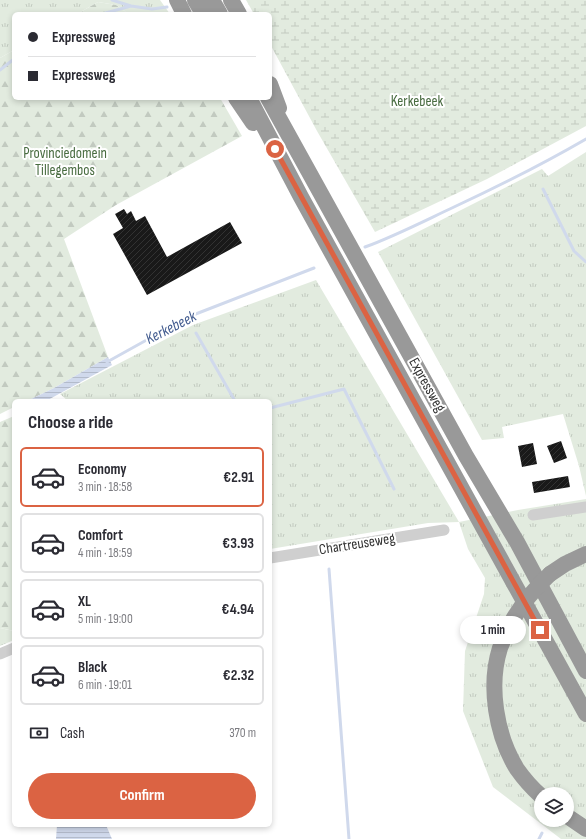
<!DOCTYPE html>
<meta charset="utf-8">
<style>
body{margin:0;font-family:"Sofia Sans Condensed",sans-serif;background:#f7f7f7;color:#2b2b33;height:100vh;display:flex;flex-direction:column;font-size:15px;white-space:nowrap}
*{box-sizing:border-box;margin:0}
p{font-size:13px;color:#7c7c81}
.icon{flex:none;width:22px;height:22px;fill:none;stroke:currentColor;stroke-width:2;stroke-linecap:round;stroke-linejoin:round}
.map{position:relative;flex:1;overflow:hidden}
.details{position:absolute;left:12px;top:399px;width:260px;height:428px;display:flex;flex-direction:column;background:#fff;border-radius:6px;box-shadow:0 2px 6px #0003}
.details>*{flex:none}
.banner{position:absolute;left:12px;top:12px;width:260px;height:88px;border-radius:6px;box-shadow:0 2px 6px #0003;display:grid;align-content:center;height:88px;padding:0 16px;background:#fff}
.tools{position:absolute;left:534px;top:787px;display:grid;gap:8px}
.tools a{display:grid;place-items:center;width:40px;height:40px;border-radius:50%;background:#fff;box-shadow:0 2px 6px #0003;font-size:20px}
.end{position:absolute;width:18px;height:18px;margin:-9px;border:5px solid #db6343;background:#fff;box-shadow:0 0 0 2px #fff}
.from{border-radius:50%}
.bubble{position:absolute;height:28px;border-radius:14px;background:#fff;box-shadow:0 2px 6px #0003;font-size:13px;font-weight:700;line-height:28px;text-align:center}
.banner b{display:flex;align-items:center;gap:14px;height:38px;font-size:15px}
.banner b+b{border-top:1px solid #e1e1e2}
.banner i{width:10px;height:10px;background:#2b2b33}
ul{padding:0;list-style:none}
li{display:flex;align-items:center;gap:12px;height:60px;margin:0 8px 6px;padding:0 8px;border:2px solid #e1e1e2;border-radius:6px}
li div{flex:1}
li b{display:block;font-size:15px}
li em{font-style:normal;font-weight:700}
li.on{border-color:#db6343}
li>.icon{width:36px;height:36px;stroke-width:1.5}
h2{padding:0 16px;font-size:18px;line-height:48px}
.pay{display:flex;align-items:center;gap:10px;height:44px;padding:0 16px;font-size:15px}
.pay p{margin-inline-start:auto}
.cta{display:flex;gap:8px;margin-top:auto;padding:8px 16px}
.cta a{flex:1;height:46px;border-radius:24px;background:#db6343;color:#fff;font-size:16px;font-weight:700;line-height:46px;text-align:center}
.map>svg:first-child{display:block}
</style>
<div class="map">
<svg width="586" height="839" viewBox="0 0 586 839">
<defs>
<pattern id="grass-tufts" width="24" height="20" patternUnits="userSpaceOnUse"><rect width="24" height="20" fill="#e2ebdf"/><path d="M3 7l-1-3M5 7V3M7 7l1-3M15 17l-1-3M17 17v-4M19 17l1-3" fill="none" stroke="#c2cac0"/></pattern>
<pattern id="forest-firs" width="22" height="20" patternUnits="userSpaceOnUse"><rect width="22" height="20" fill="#e2ebdf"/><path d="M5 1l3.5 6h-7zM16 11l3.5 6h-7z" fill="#c2cac0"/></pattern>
<pattern id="wetland-marsh" width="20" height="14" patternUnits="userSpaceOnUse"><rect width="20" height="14" fill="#e2ebdf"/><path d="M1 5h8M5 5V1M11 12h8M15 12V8" fill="none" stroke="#c2cac0"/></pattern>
<pattern id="water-rules" width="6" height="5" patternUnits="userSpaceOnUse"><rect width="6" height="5" fill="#d0d9ec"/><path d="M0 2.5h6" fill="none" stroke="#b3bbcb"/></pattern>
<pattern id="building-hatch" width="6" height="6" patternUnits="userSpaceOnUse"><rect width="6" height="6" fill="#191919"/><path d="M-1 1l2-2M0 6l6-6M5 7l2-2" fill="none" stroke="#323232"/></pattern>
</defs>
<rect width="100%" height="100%" fill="#fff"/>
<path fill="url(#grass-tufts)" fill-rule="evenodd" d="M 0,0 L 160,0 L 170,14 L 129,14 L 116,5 L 98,2 L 77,14 L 14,14 L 14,50 L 0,58 Z
M 586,152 L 586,496 L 579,466 L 563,414 L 502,427 L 504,438 L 482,440 L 378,252 L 542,169 L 548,176 Z
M 316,280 L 459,522 L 518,510 L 586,499 L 586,839 L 561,839 L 493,787 L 463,711 L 465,651 L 484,594 L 485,578 L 468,549 L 459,522 L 428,523 L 270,549 L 270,401 L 68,401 L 60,394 L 193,325 ZM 541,794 L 567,794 L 567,820 L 541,820 Z
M 0,628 L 14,631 L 14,640 L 0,646 Z"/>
<path fill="url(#forest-firs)" d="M 98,2 L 116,5 L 129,14 L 77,14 Z
M 14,50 L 14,98 L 220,98 L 242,136 L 116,205 L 64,239 L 108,357 L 54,388 L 27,401 L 14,401 L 14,407 L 0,414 L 0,58 Z
M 14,416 L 14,631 L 0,628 L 0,422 Z"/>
<path fill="url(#wetland-marsh)" d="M 246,0 L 586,0 L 586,126 L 487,179 L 375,232 L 317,131 L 270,44 L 270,14 L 254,14 Z"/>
<path fill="url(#water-rules)" d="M 108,357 L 112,365 L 46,401 L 27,401 L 54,388 Z
M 57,825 L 106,825 L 112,839 L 56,839 Z"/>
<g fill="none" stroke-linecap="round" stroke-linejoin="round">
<path stroke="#d0d9ec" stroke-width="3" d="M 112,0 L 131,6
M 102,14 L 131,6 L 152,9 L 167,7
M 0,70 L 14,59
M 543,189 L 574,251 L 586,262
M 365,247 C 395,236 424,221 454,207 C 499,186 543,164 586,139
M 196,333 L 235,401
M 107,362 L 188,317 L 314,268
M 270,408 L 344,389 L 394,489
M 329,569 L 349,839
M 539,839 L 542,833"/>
</g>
<path fill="url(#building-hatch)" d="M 124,209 L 127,214 L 131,211 L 136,221 L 145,216 L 167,257 L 230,222 L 242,243 L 147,295 L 113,234 L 123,228 L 115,214 Z
M 561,441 L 567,458 L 554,463 L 547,446 Z
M 533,443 L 537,464 L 522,467 L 518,446 Z
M 568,476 L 570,487 L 534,493 L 532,482 Z"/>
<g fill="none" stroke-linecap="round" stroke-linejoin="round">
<path stroke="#cfcfcf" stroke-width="11" d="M 533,515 L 586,507
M 270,558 L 444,530
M 0,654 L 14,648"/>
<path stroke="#999" stroke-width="16" d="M 177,0 L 184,14
M 195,0 L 203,14
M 212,0 L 220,14
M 231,0 L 239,14
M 270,84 L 279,108
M 236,98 L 253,123
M 249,98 L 301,197 L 586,714
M 268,98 L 466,456 L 517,542 L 586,671
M 550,574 L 565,564 L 586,554
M 510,625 C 507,632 503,640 500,648 C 488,686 496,735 517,769 C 524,779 532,788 541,796
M 567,816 L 586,829"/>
<path stroke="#999" stroke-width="16" d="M 510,625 C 521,604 533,590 550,574"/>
</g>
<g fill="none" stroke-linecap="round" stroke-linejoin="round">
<path stroke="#db6343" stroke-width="5" d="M 275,149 L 540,630"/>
</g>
<g text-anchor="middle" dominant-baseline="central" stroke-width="4" stroke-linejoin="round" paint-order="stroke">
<g font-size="15" fill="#496c41" stroke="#fff">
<text x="417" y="101">Kerkebeek</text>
<text x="65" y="153">Provinciedomein<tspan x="65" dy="17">Tillegembos</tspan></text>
</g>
<g font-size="15" fill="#323232" stroke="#fff">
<text transform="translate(427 385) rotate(61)">Expressweg</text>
<text transform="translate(357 544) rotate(-9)">Chartreuseweg</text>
</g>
<g font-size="16" font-style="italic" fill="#445d90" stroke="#fff">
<text transform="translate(171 328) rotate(-27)">Kerkebeek</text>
</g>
</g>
</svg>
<div class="tools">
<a><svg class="icon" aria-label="layers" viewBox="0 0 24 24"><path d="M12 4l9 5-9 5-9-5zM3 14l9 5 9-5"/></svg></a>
</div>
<i class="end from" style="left:275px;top:149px"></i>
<i class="end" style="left:540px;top:630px"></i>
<div class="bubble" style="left:460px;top:616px;width:66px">1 min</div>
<div class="banner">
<b><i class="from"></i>Expressweg</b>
<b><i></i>Expressweg</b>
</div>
<section class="details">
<h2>Choose a ride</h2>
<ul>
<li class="on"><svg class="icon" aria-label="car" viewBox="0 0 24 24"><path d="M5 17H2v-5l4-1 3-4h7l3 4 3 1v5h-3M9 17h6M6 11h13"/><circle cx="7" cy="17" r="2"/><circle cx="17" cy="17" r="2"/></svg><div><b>Economy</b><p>3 min · 18:58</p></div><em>€2.91</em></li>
<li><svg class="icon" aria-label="car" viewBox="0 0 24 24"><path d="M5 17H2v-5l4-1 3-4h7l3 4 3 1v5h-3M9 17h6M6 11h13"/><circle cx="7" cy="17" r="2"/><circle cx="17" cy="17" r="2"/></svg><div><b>Comfort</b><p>4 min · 18:59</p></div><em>€3.93</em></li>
<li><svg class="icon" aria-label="car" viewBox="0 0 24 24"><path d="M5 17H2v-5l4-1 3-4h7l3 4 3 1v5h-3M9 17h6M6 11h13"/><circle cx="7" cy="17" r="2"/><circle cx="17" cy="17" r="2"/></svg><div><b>XL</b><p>5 min · 19:00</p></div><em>€4.94</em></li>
<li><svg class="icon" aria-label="car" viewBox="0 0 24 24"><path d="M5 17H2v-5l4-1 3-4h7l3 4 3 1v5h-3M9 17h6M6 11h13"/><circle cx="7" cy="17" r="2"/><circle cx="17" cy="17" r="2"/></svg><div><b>Black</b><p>6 min · 19:01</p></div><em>€2.32</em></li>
</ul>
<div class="pay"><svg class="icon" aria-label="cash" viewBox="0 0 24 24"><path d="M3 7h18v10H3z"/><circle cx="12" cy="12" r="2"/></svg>Cash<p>370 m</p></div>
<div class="cta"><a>Confirm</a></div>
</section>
</div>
